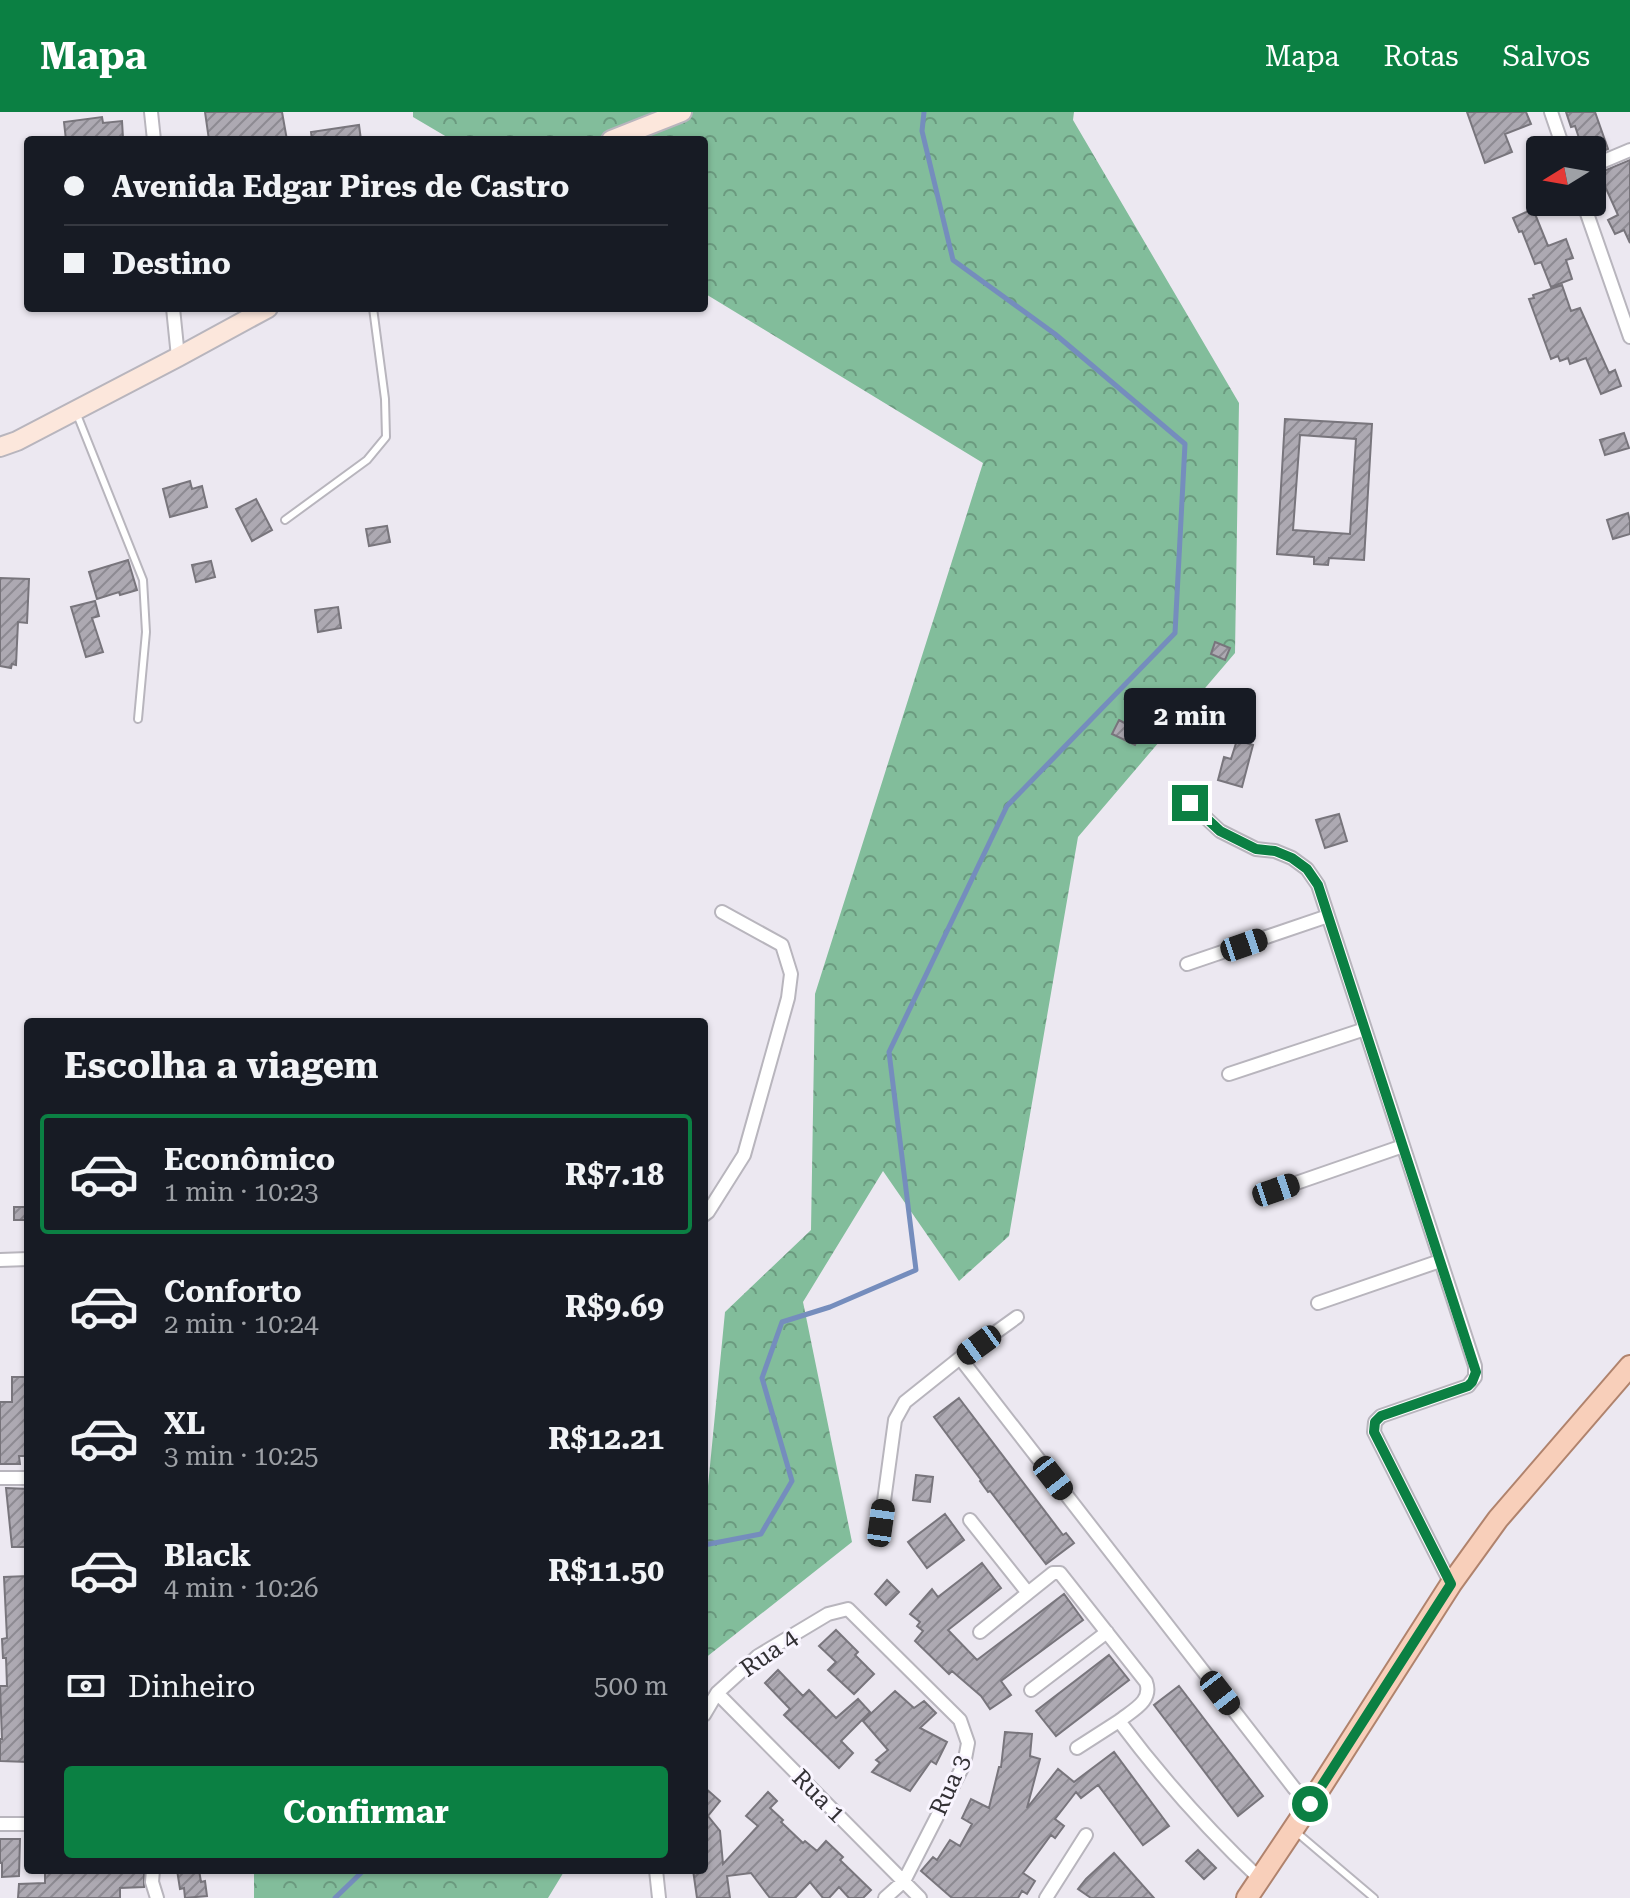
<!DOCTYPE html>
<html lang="pt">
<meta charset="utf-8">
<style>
body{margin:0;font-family:"Roboto Serif",serif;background:#20242c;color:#f1f3f6;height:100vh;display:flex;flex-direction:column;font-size:30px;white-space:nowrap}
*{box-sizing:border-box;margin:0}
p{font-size:26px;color:#9ea1a6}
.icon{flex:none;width:44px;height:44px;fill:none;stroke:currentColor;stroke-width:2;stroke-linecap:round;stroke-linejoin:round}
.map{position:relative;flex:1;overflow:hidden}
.details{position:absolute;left:24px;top:906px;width:684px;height:856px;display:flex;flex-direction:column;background:#171b24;border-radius:8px;box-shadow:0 2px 6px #0004}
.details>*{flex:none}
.banner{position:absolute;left:24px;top:24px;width:684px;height:176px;border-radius:8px;box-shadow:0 2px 6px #0004;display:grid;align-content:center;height:176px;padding:0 40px;background:#171b24}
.needle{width:52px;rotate:259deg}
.controls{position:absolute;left:1526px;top:24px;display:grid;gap:16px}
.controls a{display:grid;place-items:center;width:80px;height:80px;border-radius:8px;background:#171b24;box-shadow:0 2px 6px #0004;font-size:40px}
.end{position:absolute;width:36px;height:36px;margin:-18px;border:10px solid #0b8043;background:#fff;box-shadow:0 0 0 4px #fff}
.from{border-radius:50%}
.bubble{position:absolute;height:56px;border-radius:8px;background:#171b24;box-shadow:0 2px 6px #0004;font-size:26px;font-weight:700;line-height:56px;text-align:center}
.car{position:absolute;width:24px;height:48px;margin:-24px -12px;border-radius:10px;box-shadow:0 0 6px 2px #0007;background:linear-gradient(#222 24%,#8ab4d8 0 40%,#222 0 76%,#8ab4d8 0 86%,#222 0)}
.banner b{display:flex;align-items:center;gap:28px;height:76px;font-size:30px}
.banner b+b{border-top:2px solid #363941}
.banner i{width:20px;height:20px;background:#f1f3f6}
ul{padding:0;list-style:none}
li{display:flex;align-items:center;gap:24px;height:120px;margin:0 16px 12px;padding:0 24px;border:4px solid transparent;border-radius:8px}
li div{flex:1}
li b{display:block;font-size:30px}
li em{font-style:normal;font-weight:700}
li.on{border-color:#0b8043}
li>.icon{width:72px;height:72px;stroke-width:1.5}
h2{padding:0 40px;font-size:36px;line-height:96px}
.pay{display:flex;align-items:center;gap:20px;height:88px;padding:0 40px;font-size:30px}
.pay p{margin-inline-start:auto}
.primary-button{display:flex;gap:16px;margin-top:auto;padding:16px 40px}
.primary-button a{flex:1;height:92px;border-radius:8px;background:#0b8043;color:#fff;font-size:32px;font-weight:700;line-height:92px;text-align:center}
header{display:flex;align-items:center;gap:48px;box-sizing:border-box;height:112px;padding:0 40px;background:#0b8043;color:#fff}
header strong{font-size:38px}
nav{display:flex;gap:44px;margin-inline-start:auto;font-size:28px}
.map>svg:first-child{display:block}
</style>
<header>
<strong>Mapa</strong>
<nav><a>Mapa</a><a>Rotas</a><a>Salvos</a></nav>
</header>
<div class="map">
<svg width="1630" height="1786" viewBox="0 0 1630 1786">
<defs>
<pattern id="forest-crowns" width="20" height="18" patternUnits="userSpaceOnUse" patternTransform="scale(2)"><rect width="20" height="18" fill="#82bd9b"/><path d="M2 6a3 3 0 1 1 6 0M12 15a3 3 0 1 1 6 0" fill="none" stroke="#6b9a7f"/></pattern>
<pattern id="building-hatch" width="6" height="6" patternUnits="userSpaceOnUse" patternTransform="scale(2)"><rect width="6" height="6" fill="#ada9b2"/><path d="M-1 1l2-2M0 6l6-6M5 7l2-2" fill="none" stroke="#8d8a92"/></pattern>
</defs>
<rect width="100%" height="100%" fill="#ece8f1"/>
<path fill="url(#forest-crowns)" d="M 413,0 L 1074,0 L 1073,8 L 1239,291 L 1235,541 L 1078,725 L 1009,1124 L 959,1169 L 883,1059 L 803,1190 L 852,1430 L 704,1547 L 704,1375 L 708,1374 L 725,1200 L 811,1118 L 815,882 L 983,351 L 704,181 L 704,28 L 452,28 L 413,5 Z
M 254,1758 L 565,1758 L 548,1786 L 254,1786 Z"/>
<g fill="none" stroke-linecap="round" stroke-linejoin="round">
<path stroke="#758dbd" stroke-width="5" d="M 704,1433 L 761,1422 L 792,1369 L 762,1266 L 782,1210 L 830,1195 L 916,1158 L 889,940 L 1007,694 L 1175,521 L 1185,332 L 1055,222 L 953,148 L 922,19 L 924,0
M 335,1786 L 364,1758"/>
</g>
<path fill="url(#building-hatch)" stroke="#78757c" stroke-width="2" fill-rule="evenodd" d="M 205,0 L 282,0 L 287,28 L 209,28 Z
M 1467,0 L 1526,0 L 1531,12 L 1505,22 L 1512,40 L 1485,51 Z
M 1566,0 L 1595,0 L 1608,37 L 1592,44 L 1592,38 L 1583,38 L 1575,14 L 1571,15 Z
M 102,5 L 103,11 L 122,9 L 123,26 L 66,28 L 64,10 Z
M 359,13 L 361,28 L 312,28 L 311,20 Z
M 1630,48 L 1630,131 L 1624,118 L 1615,122 L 1608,108 L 1618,103 L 1599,61 Z
M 1533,97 L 1548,134 L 1566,127 L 1573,146 L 1566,148 L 1572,167 L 1551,175 L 1541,150 L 1535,152 L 1522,119 L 1519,120 L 1513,106 Z
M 1562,173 L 1571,199 L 1580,196 L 1609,261 L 1615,258 L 1621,274 L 1601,282 L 1586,246 L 1570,252 L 1568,246 L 1560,249 L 1558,244 L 1551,247 L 1529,187 L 1534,186 L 1533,183 Z
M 1285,307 L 1372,312 L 1364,448 L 1329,446 L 1328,453 L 1314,452 L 1314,445 L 1277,442 ZM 1300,323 L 1356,327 L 1350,422 L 1293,418 Z
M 1624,321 L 1629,336 L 1605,343 L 1600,328 Z
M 190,369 L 192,377 L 202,374 L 207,395 L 170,405 L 163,377 Z
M 256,387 L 272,418 L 252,429 L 236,397 Z
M 1628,401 L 1630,409 L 1630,422 L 1613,427 L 1607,408 Z
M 387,414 L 390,430 L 369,434 L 366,417 Z
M 128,448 L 137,478 L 120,483 L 119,480 L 97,487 L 89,460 Z
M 211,449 L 215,465 L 196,470 L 192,453 Z
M 0,466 L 29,467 L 27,511 L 18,510 L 16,553 L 12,552 L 11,556 L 0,554 Z
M 95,489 L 99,504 L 92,506 L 103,540 L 86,545 L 71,495 Z
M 338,495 L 341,516 L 318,520 L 315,498 Z
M 1215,530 L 1230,536 L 1225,548 L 1211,542 Z
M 1207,585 L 1222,590 L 1217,603 L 1202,598 Z
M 1119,608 L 1141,620 L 1135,633 L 1112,622 Z
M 1237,628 L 1253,633 L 1242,675 L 1218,668 L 1224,645 L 1231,647 Z
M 1339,702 L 1347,729 L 1325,736 L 1316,708 Z
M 14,1095 L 28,1095 L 28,1108 L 14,1108 Z
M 12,1265 L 28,1265 L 28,1344 L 19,1344 L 20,1352 L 0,1352 L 0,1290 L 12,1290 Z
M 959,1286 L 1063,1423 L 1066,1421 L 1074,1431 L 1046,1452 L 990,1379 L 988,1380 L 980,1369 L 981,1368 L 934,1305 Z
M 916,1363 L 933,1365 L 930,1390 L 913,1388 Z
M 6,1376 L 28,1377 L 28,1435 L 12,1435 Z
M 945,1402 L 964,1428 L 927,1456 L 908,1430 Z
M 982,1451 L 1001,1476 L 948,1518 L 977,1548 L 1064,1482 L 1083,1508 L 1001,1569 L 1011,1583 L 990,1597 L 981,1584 L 952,1559 L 949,1562 L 915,1529 L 923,1519 L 917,1514 L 920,1510 L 910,1502 L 932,1477 L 938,1485 Z
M 28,1464 L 28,1650 L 0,1649 L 0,1627 L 2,1627 L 0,1574 L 7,1574 L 6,1546 L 3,1546 L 2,1527 L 7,1526 L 4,1465 Z
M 887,1468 L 899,1480 L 886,1493 L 875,1482 Z
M 836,1518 L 858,1540 L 855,1543 L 874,1562 L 854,1582 L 828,1558 L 836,1550 L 819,1534 Z
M 1109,1543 L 1129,1568 L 1056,1624 L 1036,1599 Z
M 778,1558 L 803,1584 L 809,1578 L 836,1606 L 858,1587 L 870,1600 L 841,1629 L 853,1641 L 839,1656 L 784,1603 L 790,1597 L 765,1571 Z
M 1179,1574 L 1263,1684 L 1238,1704 L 1154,1593 Z
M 895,1579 L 914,1596 L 924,1589 L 936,1601 L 920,1616 L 947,1630 L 936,1652 L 931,1649 L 910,1679 L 872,1660 L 880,1651 L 876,1648 L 888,1638 L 863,1609 Z
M 1005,1620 L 1032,1622 L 1030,1644 L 1040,1647 L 1027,1696 L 1058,1657 L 1074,1670 L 1114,1640 L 1169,1714 L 1143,1733 L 1098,1673 L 1081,1686 L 1076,1680 L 1055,1707 L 1064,1714 L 1055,1726 L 1051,1723 L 1023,1761 L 1035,1769 L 1027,1782 L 1022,1779 L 1018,1786 L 952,1786 L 921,1759 L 933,1745 L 937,1748 L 950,1728 L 960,1734 L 972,1712 L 962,1706 L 971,1687 L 989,1696 L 999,1655 L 1001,1655 Z
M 704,1675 L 720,1689 L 708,1704 L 720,1719 L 723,1752 L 758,1714 L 746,1704 L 768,1680 L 777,1689 L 770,1696 L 783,1708 L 781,1710 L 803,1731 L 805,1729 L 817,1739 L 826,1729 L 843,1745 L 840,1748 L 871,1778 L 863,1786 L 849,1786 L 839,1775 L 829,1786 L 823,1786 L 810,1770 L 795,1786 L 770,1786 L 751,1761 L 727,1764 L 730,1786 L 697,1786 L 693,1758 L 704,1758 Z
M 0,1727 L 20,1727 L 19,1764 L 2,1765 L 2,1751 L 0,1751 Z
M 1198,1738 L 1216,1756 L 1204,1767 L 1186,1749 Z
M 1114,1741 L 1154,1786 L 1091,1786 L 1078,1777 L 1086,1767 Z
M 45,1758 L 144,1758 L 144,1775 L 120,1776 L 120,1786 L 18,1786 L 19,1772 L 45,1771 Z
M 177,1758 L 199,1758 L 201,1770 L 205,1769 L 207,1784 L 185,1786 L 184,1776 L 180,1777 Z"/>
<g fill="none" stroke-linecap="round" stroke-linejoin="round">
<g stroke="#b8b5bd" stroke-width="10">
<path id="lane" d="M 76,300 L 143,468 L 146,520 L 138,607
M 285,408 L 367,348 L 386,325 L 385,287 L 373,196
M 1295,1719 L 1374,1786"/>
</g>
<g stroke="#b8b5bd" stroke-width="16">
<path id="street" d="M 151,0 L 154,28
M 1551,0 L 1564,38
M 1592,54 L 1630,38
M 1583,90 L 1630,225
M 173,196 L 178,245
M 1190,691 L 1220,719 L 1256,737 L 1275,739 L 1292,746 L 1307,757 L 1318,773 L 1475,1254 L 1475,1265 L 1468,1274 L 1381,1304 L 1375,1310 L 1374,1320 L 1451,1472
M 1187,852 L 1328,804
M 1229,962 L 1365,917
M 1276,1078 L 1403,1034
M 704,1103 L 708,1100 L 744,1043 L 788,886 L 791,862 L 782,833 L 722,800
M 0,1148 L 28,1147
M 1318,1191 L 1440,1149
M 960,1246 L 1294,1676 L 1310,1692
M 0,1366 L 28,1366
M 970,1408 L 1028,1481 L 1053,1461 L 1060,1461 L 1146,1570 C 1153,1589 1133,1598 1119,1609 C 1161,1665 1208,1718 1259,1766
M 881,1411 L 895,1308 L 905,1290 L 960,1246 L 1017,1205
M 980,1520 L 1028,1481
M 1031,1578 L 1107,1520
M 717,1581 L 920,1786
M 704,1603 L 717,1581 L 758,1544 L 828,1502 L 848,1497 L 960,1608 L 968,1631 L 964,1652 L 904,1769 L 885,1786
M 1077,1636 L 1119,1609
M 0,1712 L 28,1712
M 153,1758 L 152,1770 L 157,1786
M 656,1758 L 659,1786
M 1046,1786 L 1086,1723"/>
</g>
<g stroke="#b8b5bd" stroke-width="22">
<path id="secondary" d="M 611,28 L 682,0
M 0,335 L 17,329 L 178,245 L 268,196"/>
</g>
<g stroke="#b0836d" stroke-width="24">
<path id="primary" d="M 1247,1786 L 1310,1692 L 1451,1472 L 1498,1407 L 1630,1254"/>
</g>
<use href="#lane" stroke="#fff" stroke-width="6"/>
<use href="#street" stroke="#fff" stroke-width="12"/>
<use href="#secondary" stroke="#fce7dc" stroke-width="18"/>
<use href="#primary" stroke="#f8cfba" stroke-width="20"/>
</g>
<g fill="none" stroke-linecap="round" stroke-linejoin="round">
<path stroke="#0b8043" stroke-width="10" d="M 1190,691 L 1220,719 L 1256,737 L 1275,739 L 1292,746 L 1307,757 L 1318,773 L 1476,1260 L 1472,1270 L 1468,1274 L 1381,1304 L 1375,1310 L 1374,1320 L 1451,1472 L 1310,1692"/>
</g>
<g text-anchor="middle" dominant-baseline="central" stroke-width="6" stroke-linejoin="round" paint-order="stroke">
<g font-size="24" fill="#323034" stroke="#f9f5ff">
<text transform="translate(769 1541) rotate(-35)">Rua 4</text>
<text transform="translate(950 1673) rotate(-66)">Rua 3</text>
<text transform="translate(819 1684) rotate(45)">Rua 1</text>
</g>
</g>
</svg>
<div class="controls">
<a><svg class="needle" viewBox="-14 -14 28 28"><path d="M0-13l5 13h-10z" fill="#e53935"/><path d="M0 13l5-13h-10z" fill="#9ea1a6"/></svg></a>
</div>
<i class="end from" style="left:1310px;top:1692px"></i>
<i class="end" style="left:1190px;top:691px"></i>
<div class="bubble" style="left:1124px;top:576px;width:132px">2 min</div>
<i class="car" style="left:1244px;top:833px;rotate:71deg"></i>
<i class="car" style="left:1276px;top:1078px;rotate:71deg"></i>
<i class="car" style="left:979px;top:1233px;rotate:234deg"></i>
<i class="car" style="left:1053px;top:1366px;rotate:142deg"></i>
<i class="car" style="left:881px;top:1411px;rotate:8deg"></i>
<i class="car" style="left:1220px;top:1581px;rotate:142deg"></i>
<div class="banner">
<b><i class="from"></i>Avenida Edgar Pires de Castro</b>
<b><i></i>Destino</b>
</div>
<section class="details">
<h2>Escolha a viagem</h2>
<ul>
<li class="on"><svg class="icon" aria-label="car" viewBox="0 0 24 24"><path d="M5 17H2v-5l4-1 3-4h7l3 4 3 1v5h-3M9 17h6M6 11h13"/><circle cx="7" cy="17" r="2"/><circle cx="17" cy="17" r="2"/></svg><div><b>Econômico</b><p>1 min · 10:23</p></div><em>R$7.18</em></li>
<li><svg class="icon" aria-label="car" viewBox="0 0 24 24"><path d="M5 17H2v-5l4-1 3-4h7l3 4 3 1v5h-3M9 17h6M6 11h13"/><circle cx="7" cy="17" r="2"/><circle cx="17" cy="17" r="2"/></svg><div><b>Conforto</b><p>2 min · 10:24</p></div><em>R$9.69</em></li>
<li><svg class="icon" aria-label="car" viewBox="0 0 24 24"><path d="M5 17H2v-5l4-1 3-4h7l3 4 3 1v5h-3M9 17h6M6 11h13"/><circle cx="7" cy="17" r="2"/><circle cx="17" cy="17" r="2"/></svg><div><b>XL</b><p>3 min · 10:25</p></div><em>R$12.21</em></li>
<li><svg class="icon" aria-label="car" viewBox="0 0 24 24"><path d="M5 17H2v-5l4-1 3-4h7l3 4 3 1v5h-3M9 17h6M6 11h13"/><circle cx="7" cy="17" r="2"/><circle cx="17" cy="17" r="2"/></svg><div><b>Black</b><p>4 min · 10:26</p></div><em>R$11.50</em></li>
</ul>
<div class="pay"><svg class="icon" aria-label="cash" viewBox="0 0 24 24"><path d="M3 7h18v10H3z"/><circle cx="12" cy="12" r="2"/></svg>Dinheiro<p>500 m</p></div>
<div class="primary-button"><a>Confirmar</a></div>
</section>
</div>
